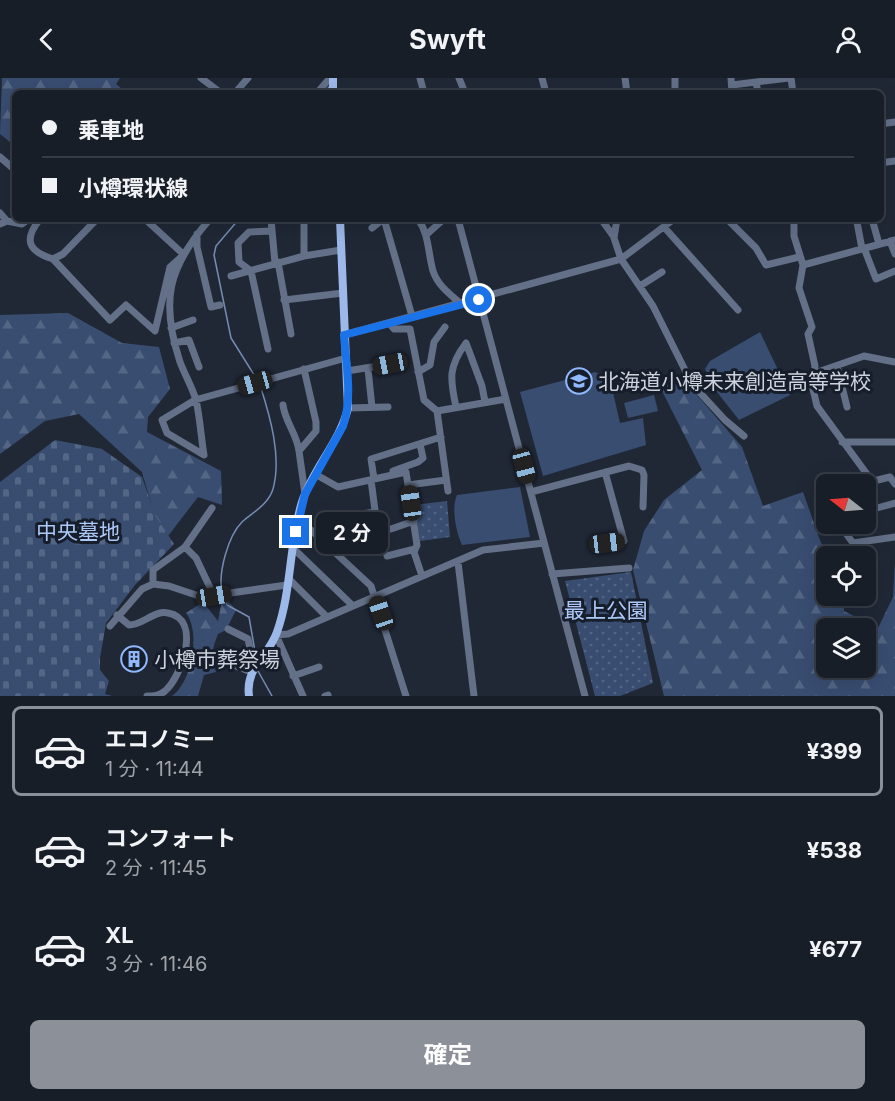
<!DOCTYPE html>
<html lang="ja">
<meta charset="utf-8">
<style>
body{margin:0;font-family:Inter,"Noto Sans JP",sans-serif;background:#252b34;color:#f1f3f6;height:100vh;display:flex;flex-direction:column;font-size:22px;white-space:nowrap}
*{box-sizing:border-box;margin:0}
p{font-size:20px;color:#9fa2a8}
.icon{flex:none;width:33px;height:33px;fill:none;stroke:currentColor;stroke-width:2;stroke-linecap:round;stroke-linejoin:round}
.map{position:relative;height:618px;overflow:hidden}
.panel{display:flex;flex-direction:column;background:#181e28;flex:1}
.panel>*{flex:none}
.guide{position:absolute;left:12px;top:12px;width:872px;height:132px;border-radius:9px;box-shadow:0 6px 24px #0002,0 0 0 2px #363c45;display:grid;align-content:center;height:132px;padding:0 30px;background:#181e28}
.needle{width:39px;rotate:287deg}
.controls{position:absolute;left:816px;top:396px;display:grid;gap:12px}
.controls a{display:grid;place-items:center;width:60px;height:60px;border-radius:9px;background:#181e28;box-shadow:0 6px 24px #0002,0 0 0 2px #363c45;font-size:30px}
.end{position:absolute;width:27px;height:27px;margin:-14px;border:8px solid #1a73e8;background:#fff;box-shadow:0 0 0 3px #fff}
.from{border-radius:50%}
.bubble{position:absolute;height:42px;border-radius:9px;background:#181e28;box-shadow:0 6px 24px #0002,0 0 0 2px #363c45;font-size:20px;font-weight:700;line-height:42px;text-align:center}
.car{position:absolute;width:18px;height:36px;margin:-18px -9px;border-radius:8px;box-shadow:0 0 4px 2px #0007;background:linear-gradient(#222 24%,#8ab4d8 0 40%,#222 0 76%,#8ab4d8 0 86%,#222 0)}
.guide b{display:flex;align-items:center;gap:21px;height:57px;font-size:22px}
.guide b+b{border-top:2px solid #363c45}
.guide i{width:15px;height:15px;background:#f1f3f6}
ul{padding:10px 0 0;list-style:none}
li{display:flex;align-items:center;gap:18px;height:90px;margin:0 12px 9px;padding:0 18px;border:3px solid transparent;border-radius:9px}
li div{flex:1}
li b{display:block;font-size:22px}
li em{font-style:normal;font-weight:700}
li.active{border-color:#8c9099}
li>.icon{width:54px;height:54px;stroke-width:1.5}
.cta{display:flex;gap:12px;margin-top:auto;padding:12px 30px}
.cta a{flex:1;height:69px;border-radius:9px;background:#8c9099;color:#fff;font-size:24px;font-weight:700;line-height:69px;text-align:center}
header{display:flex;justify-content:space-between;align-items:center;height:78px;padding:0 30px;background:#181e28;font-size:27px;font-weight:700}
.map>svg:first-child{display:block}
</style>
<header><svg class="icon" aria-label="back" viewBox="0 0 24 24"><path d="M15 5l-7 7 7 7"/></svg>Swyft<svg class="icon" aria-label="person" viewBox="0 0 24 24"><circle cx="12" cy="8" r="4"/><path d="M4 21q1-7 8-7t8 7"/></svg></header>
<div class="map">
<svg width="895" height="618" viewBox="0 0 895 618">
<defs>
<pattern id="forest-firs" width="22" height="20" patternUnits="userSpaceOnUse" patternTransform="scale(1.5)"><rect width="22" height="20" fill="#394d71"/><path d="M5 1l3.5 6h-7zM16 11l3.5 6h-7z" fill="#546685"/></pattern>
<pattern id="cemetery-stones" width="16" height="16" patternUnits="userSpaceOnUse" patternTransform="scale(1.5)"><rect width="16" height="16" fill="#394d71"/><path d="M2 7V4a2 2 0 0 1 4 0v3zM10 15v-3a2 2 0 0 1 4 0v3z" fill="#546685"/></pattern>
<pattern id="park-dots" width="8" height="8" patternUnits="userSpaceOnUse" patternTransform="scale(1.5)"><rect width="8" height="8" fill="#394d71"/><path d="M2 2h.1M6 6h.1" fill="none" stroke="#546685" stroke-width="1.8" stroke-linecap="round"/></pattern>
</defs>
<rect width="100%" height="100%" fill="#202836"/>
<path fill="url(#forest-firs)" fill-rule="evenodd" d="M 2,0 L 120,0 L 116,6 L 127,15 L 15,15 L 15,68 L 0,56 Z
M 68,235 L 122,265 L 159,269 L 170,311 L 148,339 L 147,354 L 221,393 L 222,427 L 198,419 L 168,458 L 154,436 L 142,394 L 79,336 L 45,343 L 0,376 L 0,237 Z
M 683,301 L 742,369 L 763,428 L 803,414 L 821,465 L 836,478 L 826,478 L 826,518 L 844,518 L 844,533 L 878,550 L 893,519 L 895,484 L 895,618 L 664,618 L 633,492 L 644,453 L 664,422 L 702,392 L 659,307 ZM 826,550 L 866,550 L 866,590 L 826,590 Z
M 226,521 L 236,532 L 226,552 L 218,556 C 212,571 210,579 216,594 L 204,597 L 198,618 L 172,618 C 192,604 201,554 186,535 L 203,524 L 218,543 L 222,522 Z"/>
<path fill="url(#cemetery-stones)" d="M 55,362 L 102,371 L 142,399 L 155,437 L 174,466 L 135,507 L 106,545 L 100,580 L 100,592 L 109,603 L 105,616 L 112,618 L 0,618 L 0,404 Z"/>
<path fill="url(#park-dots)" d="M 447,423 L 450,459 L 420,463 L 414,427 Z
M 631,494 L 653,605 L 620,618 L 595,618 L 565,503 Z"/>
<path fill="#394d71" d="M 760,254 L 790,317 L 739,342 L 717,314 L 705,291 L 710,283 Z
M 595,294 L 610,301 L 620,345 L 643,340 L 646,367 L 543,398 L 520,314 Z
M 654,317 L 658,333 L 628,340 L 624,325 Z
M 520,409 L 530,459 L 462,467 C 456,454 451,430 457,417 Z"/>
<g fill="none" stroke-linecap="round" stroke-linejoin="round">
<path stroke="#768cb3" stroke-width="1.5" d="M 324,15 L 329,9
M 239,141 L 216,168 L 214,177 L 231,260 L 258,303
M 222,513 C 218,495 228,458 242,444 C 253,434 268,427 273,411 C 282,379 270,338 260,307
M 223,518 L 227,527 L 249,539 L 256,579
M 258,593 L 272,618"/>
<path stroke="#637088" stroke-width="7" d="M 201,0 L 221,15
M 420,0 L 424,15
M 459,0 L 465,15
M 542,0 L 546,15
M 625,0 L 627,15
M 675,0 L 675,15
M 731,0 L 732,15
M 791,0 L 793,15
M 756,4 L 758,15
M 732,7 L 789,0
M 235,15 L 248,0
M 317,15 L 330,0
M 880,46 L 895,44
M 0,79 L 15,92
M 880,85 L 895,83
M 0,135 L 7,143
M 40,141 C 24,161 27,173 53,181 L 63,176 L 97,141
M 145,141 L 182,175
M 210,141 C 168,189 160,223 180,284 C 185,297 192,309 196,322 C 200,340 201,359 204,377 L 167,355 L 162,342 L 195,322 L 346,280
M 271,141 L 275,185
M 304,141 L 304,178
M 384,141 L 412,238
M 418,141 C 429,156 428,175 433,193 C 438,208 450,216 461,226
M 458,141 L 585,618
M 601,141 L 614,159
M 617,141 L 614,160 L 621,181 L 653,228 L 692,306 L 725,342 L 744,358
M 727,141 L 756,170 L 766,187 L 799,179
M 794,141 L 794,158 L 803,187 L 799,210 L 812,249 L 808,256 L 815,288 L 812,307 L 817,328 L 872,403
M 872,141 L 879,166
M 857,144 L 862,171
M 0,146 L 7,143 L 22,146 L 29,141
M 664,149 L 738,232
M 372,150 L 383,141
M 197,156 L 197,169 L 211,229 L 220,227
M 426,157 L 444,141
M 890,163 L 895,176
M 864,170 L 876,201 L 895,193
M 53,181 L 110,242 L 126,227 L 155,253 L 170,189 L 180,180
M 278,184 L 291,256
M 803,187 L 895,162
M 231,198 L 304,178 L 341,172
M 640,208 L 662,194
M 284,222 L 343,215
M 389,245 L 394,251 L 410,251 L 424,322 L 437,333 L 448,413
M 171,250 L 193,242
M 344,257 L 621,181 L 674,141
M 174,265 L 189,262 L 199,289
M 268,271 L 251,193 L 239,184 L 238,165 L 249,154 L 272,153
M 837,288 L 847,329
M 304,291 L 316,344 L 316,353 L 299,373 L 305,416
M 368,291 L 372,329
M 347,293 L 390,286
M 418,294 L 430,287 L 434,264 L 445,249
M 815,295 L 864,278 L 895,284
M 283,327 C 285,344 297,356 299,373
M 456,329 C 450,301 448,289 466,265 L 482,308 L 485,324
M 348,330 L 388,329
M 437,333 L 506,321
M 842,364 L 895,364
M 393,393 L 418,384 L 423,380 L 420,366
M 605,394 L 624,463 L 607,465
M 315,396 L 338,409 L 406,394 L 417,467 L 414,474 L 422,498
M 374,401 L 371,381 L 441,359
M 371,402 L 378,455
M 861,406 L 890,399 L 895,406
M 408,407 L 446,402
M 531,414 L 629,388 L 642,392 L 644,397 L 643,429
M 866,433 L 895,425
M 362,436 L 375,434
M 298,440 L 371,508 L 406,618
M 839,446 L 853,465 L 895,459
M 391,451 L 414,443
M 325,464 L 329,452 L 337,444 L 365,469
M 185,469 L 196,480 L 214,518
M 294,471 L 352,527
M 387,478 L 415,471
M 458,484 L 474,618
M 552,496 L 629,490
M 289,501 L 327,539
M 153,506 L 153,492 L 185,469 L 212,430
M 117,537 L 129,547 C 143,547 154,532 168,535 C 202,541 182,598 165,613 C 159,618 153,618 147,618
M 110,548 L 142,511 L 153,506 L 169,508 L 202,519 L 287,507
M 228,551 L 248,561 L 254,589
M 221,582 L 251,594
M 293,598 L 319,589
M 303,618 L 276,557 L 288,556 L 483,472 L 544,465
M 325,618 L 328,617"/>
<path stroke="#9db9ea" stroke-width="8" d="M 333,0 L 333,15
M 249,618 C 245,589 269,578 277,554 C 292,512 289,465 302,424 C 313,390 340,364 348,330 L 340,141"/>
</g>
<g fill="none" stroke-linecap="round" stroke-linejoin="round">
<path stroke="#1a73e8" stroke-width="8" d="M 296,454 L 305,416 L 343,348 C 353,319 346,287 344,257 L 479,222"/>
</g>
<defs>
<g id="school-ring" transform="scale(1.35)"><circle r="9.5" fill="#161e2c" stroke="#91b8fd" stroke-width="1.5"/><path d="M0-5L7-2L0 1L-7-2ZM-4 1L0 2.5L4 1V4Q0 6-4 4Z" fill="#91b8fd"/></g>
<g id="building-ring" transform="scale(1.35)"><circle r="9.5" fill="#161e2c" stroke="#91b8fd" stroke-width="1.5"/><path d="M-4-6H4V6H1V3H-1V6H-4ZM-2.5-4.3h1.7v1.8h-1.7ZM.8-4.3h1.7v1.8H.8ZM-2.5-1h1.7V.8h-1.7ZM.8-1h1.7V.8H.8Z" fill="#91b8fd"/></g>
</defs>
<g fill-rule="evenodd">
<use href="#school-ring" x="579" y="303"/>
<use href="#building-ring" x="134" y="581"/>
</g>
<g text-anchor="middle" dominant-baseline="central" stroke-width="6" stroke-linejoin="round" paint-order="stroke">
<g font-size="21" fill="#cdd3dc" stroke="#161e2c" text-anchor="start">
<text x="598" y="303">北海道小樽未来創造高等学校</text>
<text x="154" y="581">小樽市葬祭場</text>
</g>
<g font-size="21" fill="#adc8f7" stroke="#161e2c">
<text x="78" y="453">中央墓地</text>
<text x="606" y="532">最上公園</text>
</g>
</g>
</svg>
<div class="controls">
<a><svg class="needle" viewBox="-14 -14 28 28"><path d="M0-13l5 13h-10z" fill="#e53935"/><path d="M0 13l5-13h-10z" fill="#9fa2a8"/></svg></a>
<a><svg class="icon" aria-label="locate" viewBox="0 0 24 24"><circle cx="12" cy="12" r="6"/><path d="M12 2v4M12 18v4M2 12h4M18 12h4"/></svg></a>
<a><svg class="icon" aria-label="layers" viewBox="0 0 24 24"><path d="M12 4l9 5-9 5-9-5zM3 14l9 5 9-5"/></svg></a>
</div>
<i class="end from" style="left:479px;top:222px"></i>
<i class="end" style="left:296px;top:454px"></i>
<div class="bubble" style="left:316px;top:434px;width:72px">2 分</div>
<i class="car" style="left:390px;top:286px;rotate:259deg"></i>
<i class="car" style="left:255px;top:305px;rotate:254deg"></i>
<i class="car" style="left:524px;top:388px;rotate:165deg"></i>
<i class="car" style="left:411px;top:425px;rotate:352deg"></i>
<i class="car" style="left:607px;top:465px;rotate:83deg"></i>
<i class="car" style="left:214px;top:518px;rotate:81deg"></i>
<i class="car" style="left:381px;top:535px;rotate:341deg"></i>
<div class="guide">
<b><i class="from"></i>乗車地</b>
<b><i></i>小樽環状線</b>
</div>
</div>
<section class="panel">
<ul>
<li class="active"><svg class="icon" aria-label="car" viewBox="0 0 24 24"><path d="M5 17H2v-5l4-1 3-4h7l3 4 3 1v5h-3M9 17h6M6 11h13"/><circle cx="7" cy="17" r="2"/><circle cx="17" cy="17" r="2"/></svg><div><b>エコノミー</b><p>1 分 · 11:44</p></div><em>¥399</em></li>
<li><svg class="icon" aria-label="car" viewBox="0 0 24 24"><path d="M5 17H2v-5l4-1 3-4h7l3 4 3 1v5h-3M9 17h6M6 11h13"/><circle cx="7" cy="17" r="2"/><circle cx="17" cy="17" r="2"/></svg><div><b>コンフォート</b><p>2 分 · 11:45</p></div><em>¥538</em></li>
<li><svg class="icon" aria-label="car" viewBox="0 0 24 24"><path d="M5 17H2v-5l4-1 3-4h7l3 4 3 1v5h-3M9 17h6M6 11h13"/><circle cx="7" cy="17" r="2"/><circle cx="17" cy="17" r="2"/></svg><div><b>XL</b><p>3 分 · 11:46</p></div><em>¥677</em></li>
</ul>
<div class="cta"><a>確定</a></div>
</section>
